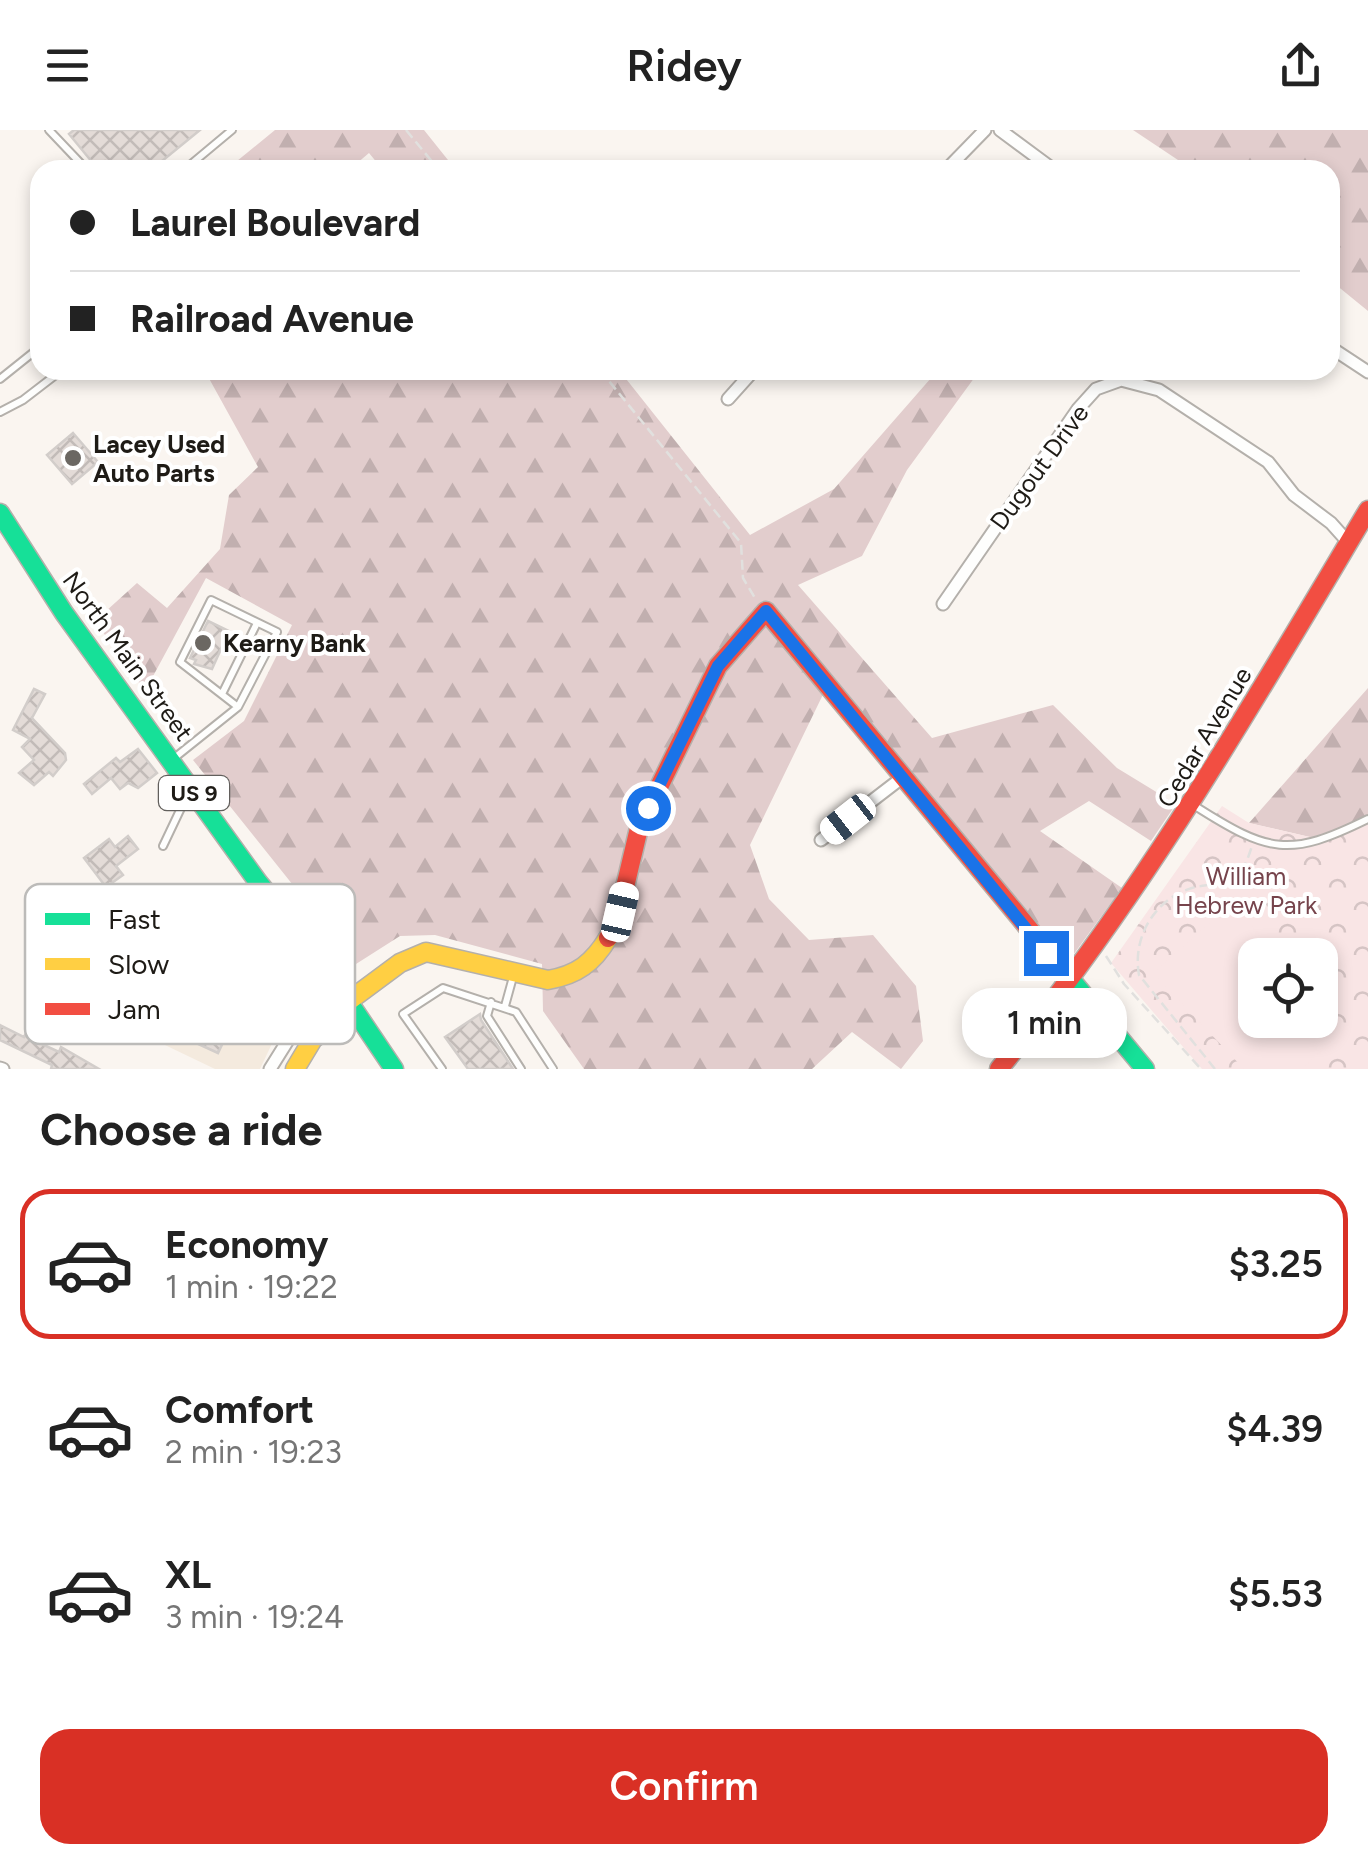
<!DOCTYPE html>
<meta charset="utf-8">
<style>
body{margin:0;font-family:Figtree,sans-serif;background:#f6f6f6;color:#222;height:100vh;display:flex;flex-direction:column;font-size:38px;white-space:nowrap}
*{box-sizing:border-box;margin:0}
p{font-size:32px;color:#767676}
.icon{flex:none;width:55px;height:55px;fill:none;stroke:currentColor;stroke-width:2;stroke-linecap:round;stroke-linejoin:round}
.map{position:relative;height:939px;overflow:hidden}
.details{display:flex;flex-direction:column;background:#fff;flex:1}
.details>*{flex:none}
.top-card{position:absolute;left:30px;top:30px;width:1310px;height:220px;border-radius:30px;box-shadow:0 5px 15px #0003;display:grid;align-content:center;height:220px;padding:0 40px;background:#fff}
.buttons{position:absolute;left:1238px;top:808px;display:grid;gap:20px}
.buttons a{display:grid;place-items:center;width:100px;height:100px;border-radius:20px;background:#fff;box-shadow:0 5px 15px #0003;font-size:50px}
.end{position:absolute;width:45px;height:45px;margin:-22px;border:12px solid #1a73e8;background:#fff;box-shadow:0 0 0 5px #fff}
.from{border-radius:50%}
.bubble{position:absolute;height:70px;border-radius:30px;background:#fff;box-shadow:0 5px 15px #0003;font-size:32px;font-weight:600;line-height:70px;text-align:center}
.car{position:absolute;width:30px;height:60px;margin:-30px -15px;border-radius:12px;box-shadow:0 0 8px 2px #0007;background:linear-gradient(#fff 24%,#345 0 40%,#fff 0 76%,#345 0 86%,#fff 0)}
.top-card b{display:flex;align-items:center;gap:35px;height:95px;font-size:38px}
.top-card b+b{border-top:2px solid #e0e0e0}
.top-card i{width:25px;height:25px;background:#222}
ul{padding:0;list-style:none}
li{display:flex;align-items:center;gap:30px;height:150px;margin:0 20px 15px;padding:0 20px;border:5px solid transparent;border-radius:30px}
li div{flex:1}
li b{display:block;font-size:38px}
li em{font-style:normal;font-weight:600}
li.selected{border-color:#d93025}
li>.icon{width:90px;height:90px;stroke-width:1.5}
h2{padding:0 40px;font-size:45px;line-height:120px}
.cta{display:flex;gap:20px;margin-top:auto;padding:20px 40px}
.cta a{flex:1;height:115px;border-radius:30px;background:#d93025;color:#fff;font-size:40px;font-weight:600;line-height:115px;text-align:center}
header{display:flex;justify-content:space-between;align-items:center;height:130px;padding:0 40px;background:#fff;font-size:45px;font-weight:600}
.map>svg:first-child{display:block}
</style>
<header><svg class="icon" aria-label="menu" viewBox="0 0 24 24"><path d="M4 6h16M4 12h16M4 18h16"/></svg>Ridey<svg class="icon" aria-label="share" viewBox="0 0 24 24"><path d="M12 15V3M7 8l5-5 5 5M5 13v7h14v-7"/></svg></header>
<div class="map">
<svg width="1368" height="939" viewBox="0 0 1368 939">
<defs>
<pattern id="forest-firs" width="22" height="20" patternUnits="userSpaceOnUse" patternTransform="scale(2.5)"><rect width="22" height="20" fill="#e2cdcd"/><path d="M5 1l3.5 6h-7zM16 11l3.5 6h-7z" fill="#c1afaf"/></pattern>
<pattern id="park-crowns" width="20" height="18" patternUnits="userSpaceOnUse" patternTransform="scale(2.5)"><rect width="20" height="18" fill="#f9e5e5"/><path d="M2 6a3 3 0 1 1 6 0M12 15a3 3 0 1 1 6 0" fill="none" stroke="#d5c4c4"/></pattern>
<pattern id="building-cross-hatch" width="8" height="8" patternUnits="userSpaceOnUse" patternTransform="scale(2.5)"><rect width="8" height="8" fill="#e3dbd7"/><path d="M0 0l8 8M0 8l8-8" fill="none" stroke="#c2bbb8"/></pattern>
</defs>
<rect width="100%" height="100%" fill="#faf5f0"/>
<path fill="#f4eade" d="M 246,759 L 314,853 L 314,869 L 276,905 L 260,939 L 215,939 L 94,881 L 118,838 L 136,845 Z"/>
<path fill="url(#forest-firs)" d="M 275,0 L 424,0 L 456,40 L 383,40 L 369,23 L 349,40 L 226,40 Z
M 1133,0 L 1368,0 L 1368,181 L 1330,150 L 1330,40 L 1193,40 Z
M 210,240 L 619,240 L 750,405 L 834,359 L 938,240 L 980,240 L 907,340 L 862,426 L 798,455 L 932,608 L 1053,575 L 1117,638 L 1176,674 L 1151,711 L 1089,671 L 1040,701 L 1122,758 L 1068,832 L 831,548 L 750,715 L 769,769 L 809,810 L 873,805 L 916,856 L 923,911 L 901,939 L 852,902 L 812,939 L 584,939 L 543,881 L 542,834 L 435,805 L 400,806 L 356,834 L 193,630 L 244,591 L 292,495 L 206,448 L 145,561 L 95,491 L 137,453 L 167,478 L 220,419 L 229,365 L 258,337 L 206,243 Z
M 1368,558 L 1368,687 L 1327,711 L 1249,693 Z"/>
<path fill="url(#park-crowns)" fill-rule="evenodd" d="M 1222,676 L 1249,693 L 1327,711 L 1368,687 L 1368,939 L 1202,939 L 1111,833 ZM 1255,825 L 1320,825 L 1320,890 L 1255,890 Z"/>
<path fill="#f9e5e5" d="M 1231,774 L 1279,825 L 1255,825 L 1255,890 L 1320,890 L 1320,869 L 1346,897 L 1302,939 L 1244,939 L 1153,843 Z"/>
<path fill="url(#building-cross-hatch)" stroke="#d2cdca" stroke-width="2.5" d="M 74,0 L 200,0 L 151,40 L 113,40 L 105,31 L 97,38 L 69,4 Z
M 73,303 L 98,332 L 72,354 L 47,325 Z
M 208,491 L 229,501 L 212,539 L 194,534 L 196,530 L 190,528 Z
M 34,559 L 45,564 L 32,588 L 65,623 L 66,630 L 53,646 L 49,642 L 34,655 L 19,643 L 34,630 L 22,617 L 30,609 L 13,600 Z
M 138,619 L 157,643 L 138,658 L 128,653 L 120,659 L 111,648 L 92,664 L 84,654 L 116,628 L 120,632 Z
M 128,706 L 138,719 L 116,736 L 123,745 L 106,757 L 84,728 L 109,709 L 115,717 Z
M 206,804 L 217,841 L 206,880 L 211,894 L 228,902 L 218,923 L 170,901 L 192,848 L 184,817 Z
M 480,884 L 481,890 L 513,939 L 468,939 L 445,907 Z
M 0,895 L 24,907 L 27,901 L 36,905 L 33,910 L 59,922 L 61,917 L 99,939 L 51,939 L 52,935 L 0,910 Z"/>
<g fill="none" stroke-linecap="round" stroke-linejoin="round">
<g stroke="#b4b0ab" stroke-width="10">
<path id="lane" d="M 49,0 L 87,40
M 184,40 L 232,0
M 0,249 L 40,217
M 0,282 L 23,270 L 62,240
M 222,564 L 257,493
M 173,629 L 238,577 L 277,502 L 211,470 L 180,532 L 238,577
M 1195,676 C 1269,723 1289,728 1368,689
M 163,716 L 182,676 L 191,670
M 265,768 L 225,790 L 238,834 L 236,879 L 293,899
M 491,872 L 487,886 L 521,939
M 505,876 L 513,847
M 442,939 L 403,884 L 443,858 L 516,882 L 553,939"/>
</g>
<g stroke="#b4b0ab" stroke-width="15">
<path id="street" d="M 1000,0 L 1054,40
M 946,40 L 985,0
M 1330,217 L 1368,242
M 728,269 L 754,240
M 943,474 L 1078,279 L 1096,259 L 1121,250 L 1159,260 L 1268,332 L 1294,365 L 1331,393 L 1348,412
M 821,710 L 903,647
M 0,938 L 3,939
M 270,939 L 295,899 L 331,872 L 346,873"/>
</g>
<g stroke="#b4b0ab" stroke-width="21">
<path id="fast" d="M 0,383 L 64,483 L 258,752 L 313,819 L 394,939
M 1044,817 L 1145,939"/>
</g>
<g stroke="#b4b0ab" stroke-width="21">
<path id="slow" d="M 295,939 L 313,909 L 343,887 L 346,873 L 400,833 L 426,822 L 548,850 C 577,845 593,833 608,808"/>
</g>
<g stroke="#b4b0ab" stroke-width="21">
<path id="jam" d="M 608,808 L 616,795 L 639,698 L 718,536 L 766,481 L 1044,817
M 999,939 C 1142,766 1253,573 1368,380"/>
</g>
<path stroke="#e1e0de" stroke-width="2.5" stroke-dasharray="10 5" stroke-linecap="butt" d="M 406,0 L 439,40
M 600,240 L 741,413 L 743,448 L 755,468
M 1106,826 L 1124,854 L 1201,939
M 1215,939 L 1139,845 C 1132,807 1155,769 1192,758 C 1207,754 1226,755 1238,744 C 1245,738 1249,725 1252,716"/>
<use href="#lane" stroke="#fefefd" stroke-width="6"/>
<use href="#street" stroke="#fefefd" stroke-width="11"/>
<use href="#fast" stroke="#16e098" stroke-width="18"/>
<use href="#slow" stroke="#ffcf43" stroke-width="18"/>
<use href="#jam" stroke="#f24e42" stroke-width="18"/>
</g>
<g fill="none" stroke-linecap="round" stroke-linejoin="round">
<path stroke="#1a73e8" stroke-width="12" d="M 648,678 L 718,536 L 766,481 L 1046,823"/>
</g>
<g fill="#6b6762" stroke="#fff" stroke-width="4">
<circle cx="73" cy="328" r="10"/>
<circle cx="203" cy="513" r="10"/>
</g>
<g text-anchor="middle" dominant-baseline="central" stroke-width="8" stroke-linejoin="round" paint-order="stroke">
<rect fill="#fff" stroke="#625f5c" stroke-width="2.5" x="159" y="646" width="70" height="34" rx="8"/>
<g font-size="22" font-weight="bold" fill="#1e1b16">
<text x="194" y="663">US 9</text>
</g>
<g font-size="25" font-weight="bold" fill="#1e1b16" stroke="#fff" text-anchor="start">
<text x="93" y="314">Lacey Used<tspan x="93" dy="29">Auto Parts</tspan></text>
<text x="223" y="513">Kearny Bank</text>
</g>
<g font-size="25" fill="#1e1b16" stroke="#fff">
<text transform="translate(1039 337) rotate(-54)">Dugout Drive</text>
<text transform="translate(128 526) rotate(54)">North Main Street</text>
<text transform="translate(1204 607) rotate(-59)">Cedar Avenue</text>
</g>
<g font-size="25" fill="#76444c" stroke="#fff">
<text x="1246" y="746">William<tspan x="1246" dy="29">Hebrew Park</tspan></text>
</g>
</g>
<rect x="25" y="754" width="330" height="160" rx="15" fill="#fff" stroke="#bcbbb9" stroke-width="2.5"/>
<rect x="45" y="783" width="45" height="12" fill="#16e098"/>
<rect x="45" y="828" width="45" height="12" fill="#ffcf43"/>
<rect x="45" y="873" width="45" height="12" fill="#f24e42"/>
<g font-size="28" fill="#1e1b16">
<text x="108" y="799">Fast</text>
<text x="108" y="844">Slow</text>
<text x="108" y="889">Jam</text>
</g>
</svg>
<div class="buttons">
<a><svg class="icon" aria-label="locate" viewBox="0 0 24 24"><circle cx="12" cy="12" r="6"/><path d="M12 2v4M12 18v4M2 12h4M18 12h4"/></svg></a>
</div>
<i class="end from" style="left:648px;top:678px"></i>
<i class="end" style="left:1046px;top:823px"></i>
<div class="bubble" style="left:962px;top:858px;width:165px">1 min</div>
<i class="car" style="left:848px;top:689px;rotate:232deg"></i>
<i class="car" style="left:620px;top:782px;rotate:13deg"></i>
<div class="top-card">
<b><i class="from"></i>Laurel Boulevard</b>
<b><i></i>Railroad Avenue</b>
</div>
</div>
<section class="details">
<h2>Choose a ride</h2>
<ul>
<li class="selected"><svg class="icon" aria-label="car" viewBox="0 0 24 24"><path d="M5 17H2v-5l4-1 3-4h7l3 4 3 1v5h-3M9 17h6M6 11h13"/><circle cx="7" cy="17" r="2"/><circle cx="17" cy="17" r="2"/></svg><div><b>Economy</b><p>1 min · 19:22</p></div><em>$3.25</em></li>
<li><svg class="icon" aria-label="car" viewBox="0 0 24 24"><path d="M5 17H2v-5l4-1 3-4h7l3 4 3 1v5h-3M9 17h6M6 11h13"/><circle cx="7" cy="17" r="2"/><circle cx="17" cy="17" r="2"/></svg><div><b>Comfort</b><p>2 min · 19:23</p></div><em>$4.39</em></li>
<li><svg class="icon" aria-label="car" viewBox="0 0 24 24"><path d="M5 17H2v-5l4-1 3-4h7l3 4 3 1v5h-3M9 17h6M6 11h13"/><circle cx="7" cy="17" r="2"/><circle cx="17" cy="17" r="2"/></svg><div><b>XL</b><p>3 min · 19:24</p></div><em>$5.53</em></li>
</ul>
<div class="cta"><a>Confirm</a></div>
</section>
